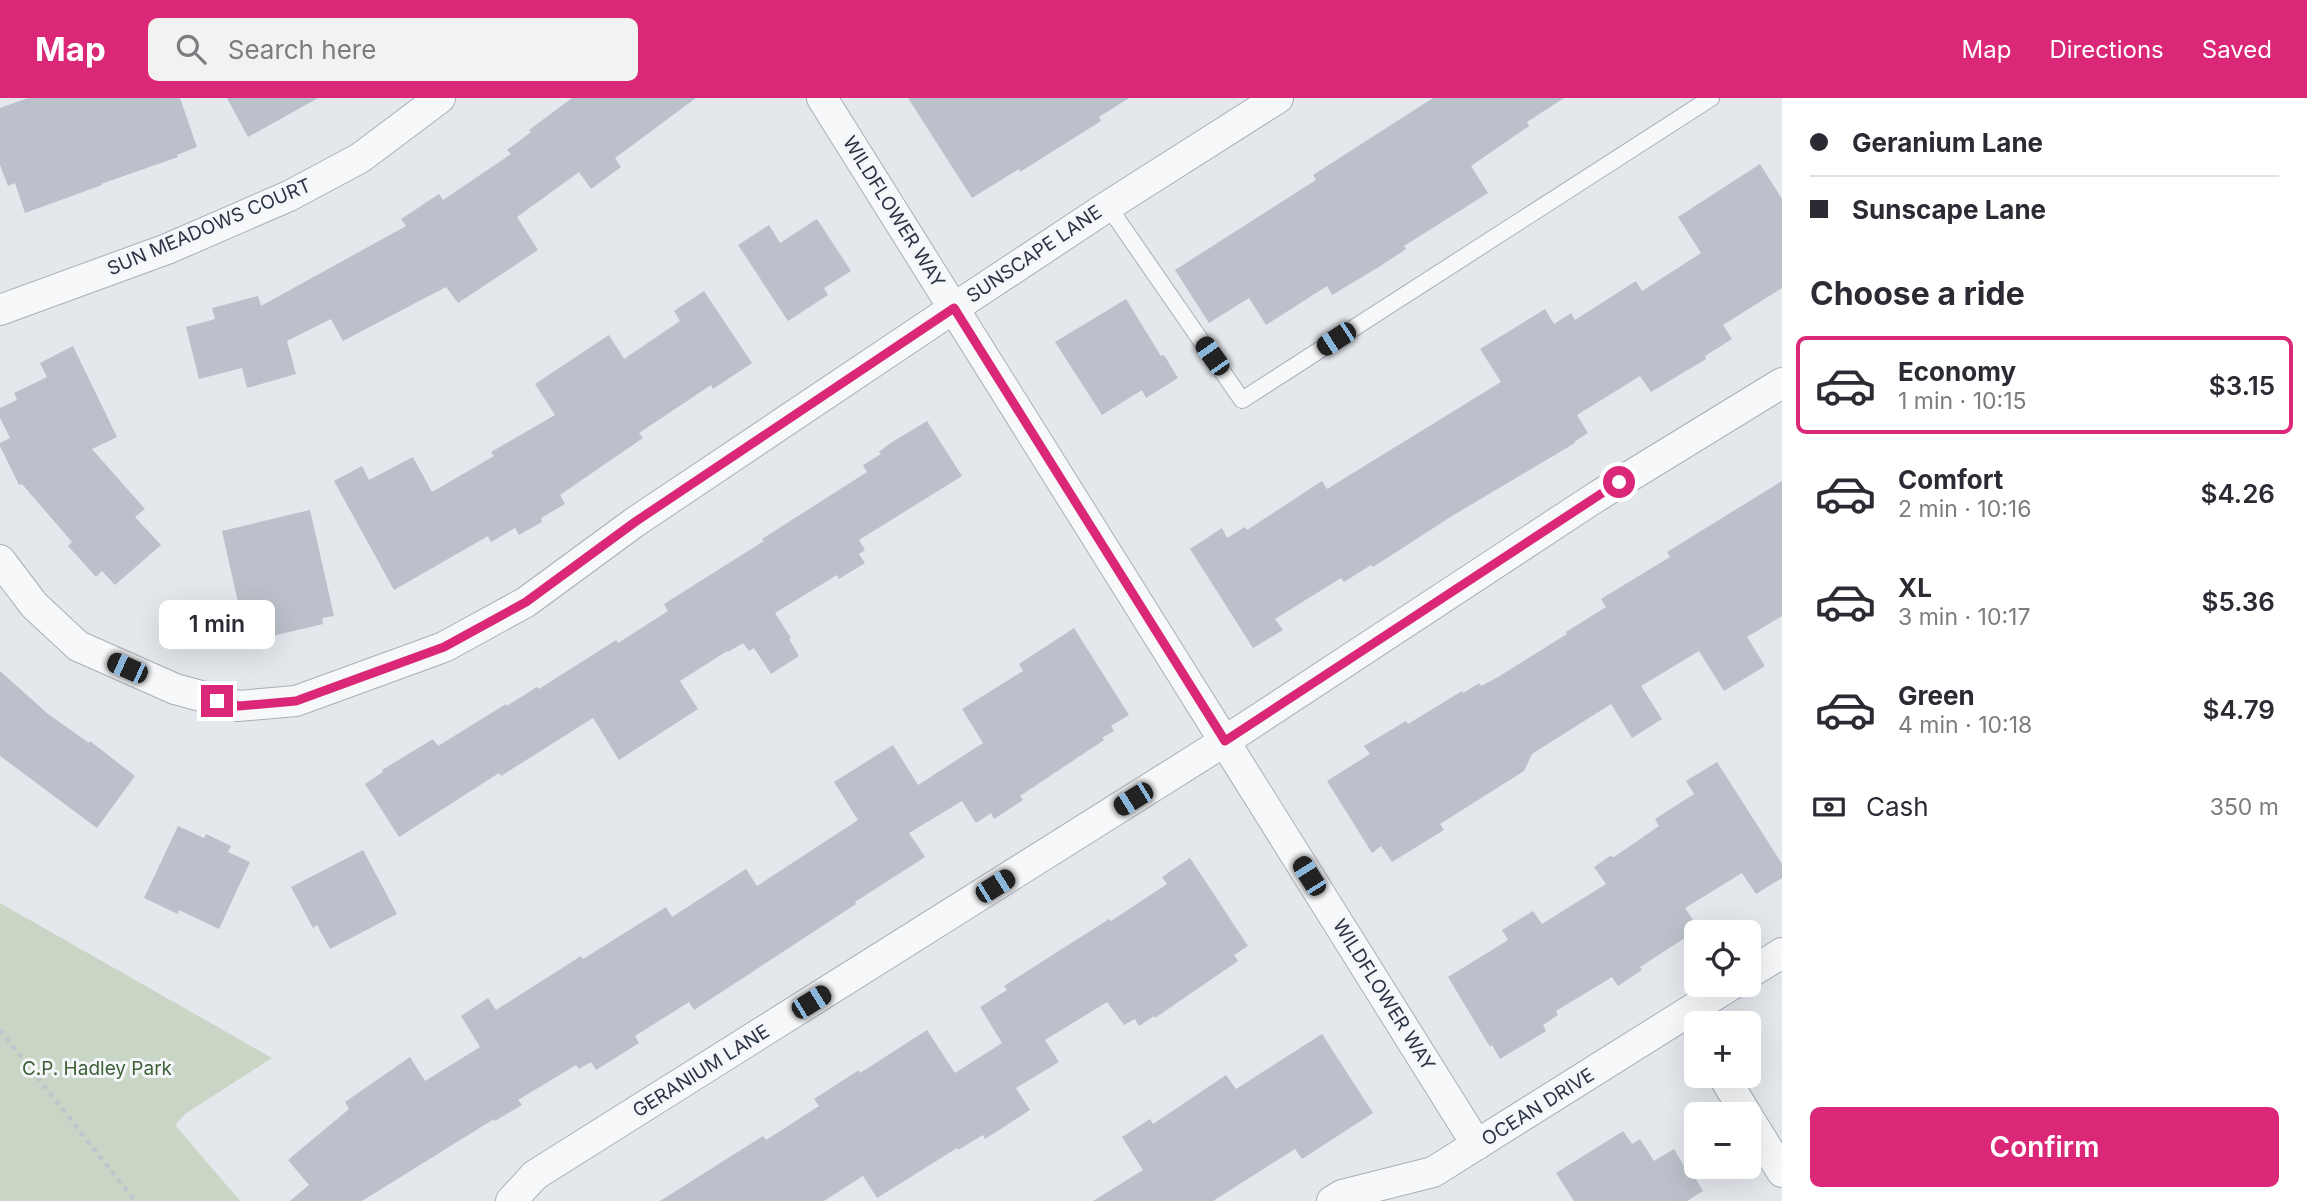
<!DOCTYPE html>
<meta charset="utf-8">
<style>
body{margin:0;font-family:Inter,sans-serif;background:#f2f2f3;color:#2b2b33;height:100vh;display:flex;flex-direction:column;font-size:26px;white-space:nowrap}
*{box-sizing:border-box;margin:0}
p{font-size:23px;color:#7c7c81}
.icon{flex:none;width:38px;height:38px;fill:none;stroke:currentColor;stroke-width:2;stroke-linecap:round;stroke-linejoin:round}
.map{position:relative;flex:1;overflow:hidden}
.side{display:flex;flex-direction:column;background:#fff;width:525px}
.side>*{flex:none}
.top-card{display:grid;align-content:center;height:154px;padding:0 28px;background:#fff}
.fabs{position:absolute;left:1684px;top:822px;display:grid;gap:14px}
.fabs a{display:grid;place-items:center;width:77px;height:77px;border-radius:10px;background:#fff;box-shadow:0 7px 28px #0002;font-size:35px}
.end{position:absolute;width:32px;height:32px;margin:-16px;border:9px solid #db2777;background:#fff;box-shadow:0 0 0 4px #fff}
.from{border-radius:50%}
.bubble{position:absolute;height:49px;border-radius:10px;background:#fff;box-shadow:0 7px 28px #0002;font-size:23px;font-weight:600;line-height:49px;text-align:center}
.car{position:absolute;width:21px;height:42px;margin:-21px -10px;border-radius:9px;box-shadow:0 0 5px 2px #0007;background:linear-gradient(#222 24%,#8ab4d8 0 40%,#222 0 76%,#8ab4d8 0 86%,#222 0)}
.top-card b{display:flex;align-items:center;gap:24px;height:66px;font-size:26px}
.top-card b+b{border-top:2px solid #e1e1e2}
.top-card i{width:18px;height:18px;background:#2b2b33}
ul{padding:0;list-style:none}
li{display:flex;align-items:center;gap:21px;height:98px;margin:0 14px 10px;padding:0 14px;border:4px solid transparent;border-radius:10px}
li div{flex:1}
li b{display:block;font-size:26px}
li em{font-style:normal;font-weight:600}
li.on{border-color:#db2777}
li>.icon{width:63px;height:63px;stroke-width:1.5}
h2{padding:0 28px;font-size:32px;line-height:84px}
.pay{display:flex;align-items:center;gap:18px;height:77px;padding:0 28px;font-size:26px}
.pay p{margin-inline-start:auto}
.primary-button{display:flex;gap:14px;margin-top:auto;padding:14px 28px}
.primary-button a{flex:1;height:80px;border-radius:10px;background:#db2777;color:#fff;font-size:28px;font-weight:600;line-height:80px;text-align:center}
header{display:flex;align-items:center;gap:42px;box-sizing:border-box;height:98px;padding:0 35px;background:#db2777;color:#fff}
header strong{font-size:33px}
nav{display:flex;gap:38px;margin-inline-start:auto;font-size:24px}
.search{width:490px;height:63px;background:#f2f2f3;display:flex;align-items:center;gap:18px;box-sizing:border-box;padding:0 24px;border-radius:10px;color:#7c7c81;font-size:26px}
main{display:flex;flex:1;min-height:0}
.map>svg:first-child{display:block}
</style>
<header>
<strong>Map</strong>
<div class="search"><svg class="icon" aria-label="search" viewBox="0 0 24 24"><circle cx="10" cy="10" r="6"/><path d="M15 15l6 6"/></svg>Search here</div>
<nav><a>Map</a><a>Directions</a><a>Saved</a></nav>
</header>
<main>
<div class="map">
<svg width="1782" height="1103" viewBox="0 0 1782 1103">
<rect width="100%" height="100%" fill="#e4e7ec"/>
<path fill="#c9d6c5" d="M 0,805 L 272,960 L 185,1016 L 175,1027 L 240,1103 L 0,1103 Z"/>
<path fill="#bbc0ca" d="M 28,0 L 180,0 L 197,49 L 177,57 L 178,59 L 101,86 L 102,87 L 25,115 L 15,85 L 8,88 L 0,67 L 0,10 Z
M 227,0 L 318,0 L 248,39 Z
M 572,0 L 696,0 L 615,60 L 621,69 L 591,91 L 579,74 L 517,119 L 538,152 L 458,205 L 446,189 L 343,243 L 331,221 L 287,243 L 296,276 L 247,290 L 242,270 L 199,281 L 186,229 L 215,221 L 212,210 L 258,198 L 261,208 L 406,128 L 401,121 L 439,96 L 443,102 L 511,56 L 507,52 L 531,34 L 529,32 Z
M 908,0 L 1129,0 L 1099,19 L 1101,23 L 1020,74 L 1019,71 L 972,100 Z
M 1433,0 L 1564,0 L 1527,24 L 1529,28 L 1471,68 L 1488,95 L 1404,148 L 1406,151 L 1382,167 L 1332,197 L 1327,188 L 1266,227 L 1249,200 L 1209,225 L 1175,172 L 1316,82 L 1313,77 Z
M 1760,66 L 1782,101 L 1782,190 L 1723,227 L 1732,241 L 1705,258 L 1706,261 L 1651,294 L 1640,278 L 1577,317 L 1588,335 L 1574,344 L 1575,345 L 1452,418 L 1373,469 L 1371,467 L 1344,484 L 1341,480 L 1275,521 L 1283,532 L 1253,550 L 1190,451 L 1222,430 L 1227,440 L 1245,429 L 1247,432 L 1322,383 L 1327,391 L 1501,284 L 1480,251 L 1545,211 L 1554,226 L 1571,215 L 1575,222 L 1636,183 L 1642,193 L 1701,155 L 1678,119 Z
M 817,121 L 851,173 L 824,190 L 828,197 L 788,223 L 738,147 L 769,127 L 780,145 Z
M 704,193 L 752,265 L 713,291 L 711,287 L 639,335 L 643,340 L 560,397 L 565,406 L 541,420 L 542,424 L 519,437 L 515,430 L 491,444 L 488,438 L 394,492 L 334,383 L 362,368 L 369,382 L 413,359 L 432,394 L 494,358 L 491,354 L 555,317 L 535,286 L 609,237 L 624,261 L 680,223 L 674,213 Z
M 1126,201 L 1161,258 L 1164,257 L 1178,280 L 1146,300 L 1142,292 L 1102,317 L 1055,244 Z
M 73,248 L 117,339 L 92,351 L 145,411 L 135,419 L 161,447 L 115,487 L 102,473 L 96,479 L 68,448 L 72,444 L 22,386 L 19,387 L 0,348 L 0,345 L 10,340 L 0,320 L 0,310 L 17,302 L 14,295 L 47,279 L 40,265 Z
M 927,323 L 962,378 L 859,442 L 865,452 L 859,456 L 865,465 L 839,481 L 837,477 L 775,515 L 791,540 L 789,541 L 799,558 L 771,576 L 754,550 L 749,553 L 743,545 L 728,554 L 727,553 L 680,583 L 698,611 L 619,662 L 593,620 L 501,678 L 499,675 L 399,739 L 365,686 L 383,674 L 382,672 L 433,641 L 438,648 L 506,606 L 507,608 L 537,589 L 539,591 L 616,542 L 618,545 L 668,513 L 664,506 L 764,443 L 762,441 L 867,374 L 863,367 L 881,356 L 879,354 L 889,346 Z
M 1782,383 L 1782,518 L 1747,539 L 1765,568 L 1724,593 L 1699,553 L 1641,588 L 1662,621 L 1632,640 L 1611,606 L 1532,656 L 1524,673 L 1440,726 L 1444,732 L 1392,764 L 1381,748 L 1372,755 L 1327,683 L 1370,656 L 1364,648 L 1406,623 L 1408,626 L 1462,593 L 1463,595 L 1479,585 L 1481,588 L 1498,579 L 1567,536 L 1566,534 L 1606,509 L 1601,501 L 1670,459 L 1667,454 Z
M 310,412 L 334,518 L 322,520 L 323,526 L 264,540 L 263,535 L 246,540 L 222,433 Z
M 1074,530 L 1129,617 L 1111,628 L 1114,633 L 1102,640 L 1104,642 L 1020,698 L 1023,702 L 994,721 L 991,715 L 976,725 L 962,703 L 909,735 L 925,759 L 855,804 L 856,806 L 694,912 L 689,904 L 635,938 L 639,945 L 596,972 L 591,964 L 579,971 L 576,967 L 518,1002 L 522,1007 L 495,1023 L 494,1021 L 362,1103 L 290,1103 L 309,1087 L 288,1062 L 349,1011 L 345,1004 L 410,959 L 425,983 L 480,949 L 461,918 L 488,900 L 496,912 L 581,858 L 583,861 L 666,809 L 672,819 L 746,771 L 757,788 L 858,722 L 834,684 L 893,647 L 918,687 L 983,645 L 962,611 L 1023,573 L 1019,566 Z
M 0,573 L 48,616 L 89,645 L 90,643 L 135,678 L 97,730 L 0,658 Z
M 1717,664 L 1782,766 L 1782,780 L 1756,796 L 1742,775 L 1685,810 L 1699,831 L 1640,869 L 1642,872 L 1618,888 L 1612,879 L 1556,913 L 1558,917 L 1543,927 L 1546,933 L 1500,961 L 1492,947 L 1490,949 L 1448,879 L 1508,842 L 1502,832 L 1533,813 L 1542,826 L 1606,786 L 1594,769 L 1610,758 L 1614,759 L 1659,728 L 1655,721 L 1694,696 L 1686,683 Z
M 178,728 L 204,740 L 206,736 L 231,748 L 228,754 L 250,764 L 219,831 L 179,812 L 178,816 L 144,800 Z
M 363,752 L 397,816 L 330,851 L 317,827 L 313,830 L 291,789 Z
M 1190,760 L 1248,848 L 1234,857 L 1238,863 L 1155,920 L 1154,918 L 1139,928 L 1135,921 L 1124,927 L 1107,904 L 1045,942 L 1059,964 L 1016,990 L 1030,1012 L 985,1041 L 983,1037 L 958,1052 L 957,1050 L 877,1100 L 863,1078 L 824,1103 L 660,1103 L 763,1038 L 766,1042 L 819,1008 L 814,1001 L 859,972 L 860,975 L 927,932 L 955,975 L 1002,945 L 980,909 L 1007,892 L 1004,888 L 1109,821 L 1111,823 L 1167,786 L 1162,779 Z
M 1322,936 L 1373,1015 L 1302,1061 L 1295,1051 L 1213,1103 L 1093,1103 L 1143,1072 L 1122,1039 L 1150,1021 L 1153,1026 L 1226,977 L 1236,991 Z
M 1623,1033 L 1632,1046 L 1640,1041 L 1654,1063 L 1674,1051 L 1684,1068 L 1687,1066 L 1703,1093 L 1687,1103 L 1574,1103 L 1556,1075 Z"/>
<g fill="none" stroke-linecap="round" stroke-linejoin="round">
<g stroke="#a9aeb7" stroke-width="18">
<path id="lane" d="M 1108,108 L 1242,302 L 1711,0"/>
</g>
<g stroke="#a9aeb7" stroke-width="32">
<path id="street" d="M 822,0 L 1477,1047
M 0,212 L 167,151 L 289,98 L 360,60 L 440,0
M 0,462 L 34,507 L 78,548 L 175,591 L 238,608 L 296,603 L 444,549 L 526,504 L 635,424 L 954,210 L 1108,108 L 1278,0
M 1748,876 L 1782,855
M 1723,978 L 1747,1017
M 1748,1019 L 1782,1074
M 511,1103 L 535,1077 L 1225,643 L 1596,399 L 1782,285
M 1332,1103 L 1342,1097 L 1433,1074 L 1731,887"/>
</g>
<path stroke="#c2c5cb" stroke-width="4.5" stroke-dasharray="5 5" stroke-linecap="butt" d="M 0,932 L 135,1103"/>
<use href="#lane" stroke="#f7f8fa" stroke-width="16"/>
<use href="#street" stroke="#f7f8fa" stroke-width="30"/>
</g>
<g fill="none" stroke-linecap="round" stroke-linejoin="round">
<path stroke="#db2777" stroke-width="9" d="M 217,603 L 239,608 L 296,603 L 444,549 L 526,504 L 635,424 L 954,210 L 1225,643 L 1619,384"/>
</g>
<g text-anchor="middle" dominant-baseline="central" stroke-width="6" stroke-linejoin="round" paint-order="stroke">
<g font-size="19" fill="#2b3445" stroke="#f4f6f9">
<text transform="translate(894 114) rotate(58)">WILDFLOWER WAY</text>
<text transform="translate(209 129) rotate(-23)">SUN MEADOWS COURT</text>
<text transform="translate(1034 156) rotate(-34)">SUNSCAPE LANE</text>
<text transform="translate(1384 897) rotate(58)">WILDFLOWER WAY</text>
<text transform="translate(701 973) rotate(-32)">GERANIUM LANE</text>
<text transform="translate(1538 1009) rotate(-32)">OCEAN DRIVE</text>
</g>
<g font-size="19" fill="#3f6138" stroke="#f4f6f9">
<text x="97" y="970">C.P. Hadley Park</text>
</g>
</g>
</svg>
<div class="fabs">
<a><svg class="icon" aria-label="locate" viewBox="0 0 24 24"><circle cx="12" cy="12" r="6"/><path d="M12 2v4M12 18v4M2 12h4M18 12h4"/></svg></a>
<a>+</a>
<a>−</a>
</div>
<i class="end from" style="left:1619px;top:384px"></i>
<i class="end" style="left:217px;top:603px"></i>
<div class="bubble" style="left:159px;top:502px;width:116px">1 min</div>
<i class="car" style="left:1336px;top:241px;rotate:237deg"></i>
<i class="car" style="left:1212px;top:258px;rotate:325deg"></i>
<i class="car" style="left:127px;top:570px;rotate:294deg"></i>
<i class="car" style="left:1133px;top:701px;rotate:238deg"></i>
<i class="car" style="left:1309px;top:778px;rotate:328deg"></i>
<i class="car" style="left:995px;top:788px;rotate:58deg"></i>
<i class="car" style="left:811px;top:904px;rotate:58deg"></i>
</div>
<section class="side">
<div class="top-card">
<b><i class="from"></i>Geranium Lane</b>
<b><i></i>Sunscape Lane</b>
</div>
<h2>Choose a ride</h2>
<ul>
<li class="on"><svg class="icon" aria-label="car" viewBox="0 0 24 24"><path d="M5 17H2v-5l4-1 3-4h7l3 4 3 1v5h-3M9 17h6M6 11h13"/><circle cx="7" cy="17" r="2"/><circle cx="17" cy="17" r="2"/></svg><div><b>Economy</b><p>1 min · 10:15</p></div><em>$3.15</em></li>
<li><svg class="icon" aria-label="car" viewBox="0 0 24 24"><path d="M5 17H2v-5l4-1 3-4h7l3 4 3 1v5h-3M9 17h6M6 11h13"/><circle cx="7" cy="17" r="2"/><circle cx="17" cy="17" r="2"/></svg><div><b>Comfort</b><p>2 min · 10:16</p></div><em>$4.26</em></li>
<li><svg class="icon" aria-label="car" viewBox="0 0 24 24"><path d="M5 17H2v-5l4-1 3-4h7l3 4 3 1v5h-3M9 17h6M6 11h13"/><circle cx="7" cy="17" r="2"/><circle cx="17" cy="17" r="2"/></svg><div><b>XL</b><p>3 min · 10:17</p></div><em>$5.36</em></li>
<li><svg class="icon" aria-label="car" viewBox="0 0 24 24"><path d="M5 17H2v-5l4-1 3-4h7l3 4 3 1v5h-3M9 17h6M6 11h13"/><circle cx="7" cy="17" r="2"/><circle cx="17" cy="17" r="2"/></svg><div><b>Green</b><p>4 min · 10:18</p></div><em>$4.79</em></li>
</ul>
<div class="pay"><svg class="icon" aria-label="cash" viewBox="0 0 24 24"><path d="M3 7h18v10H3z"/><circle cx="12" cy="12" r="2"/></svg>Cash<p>350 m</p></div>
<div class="primary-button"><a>Confirm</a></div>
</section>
</main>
